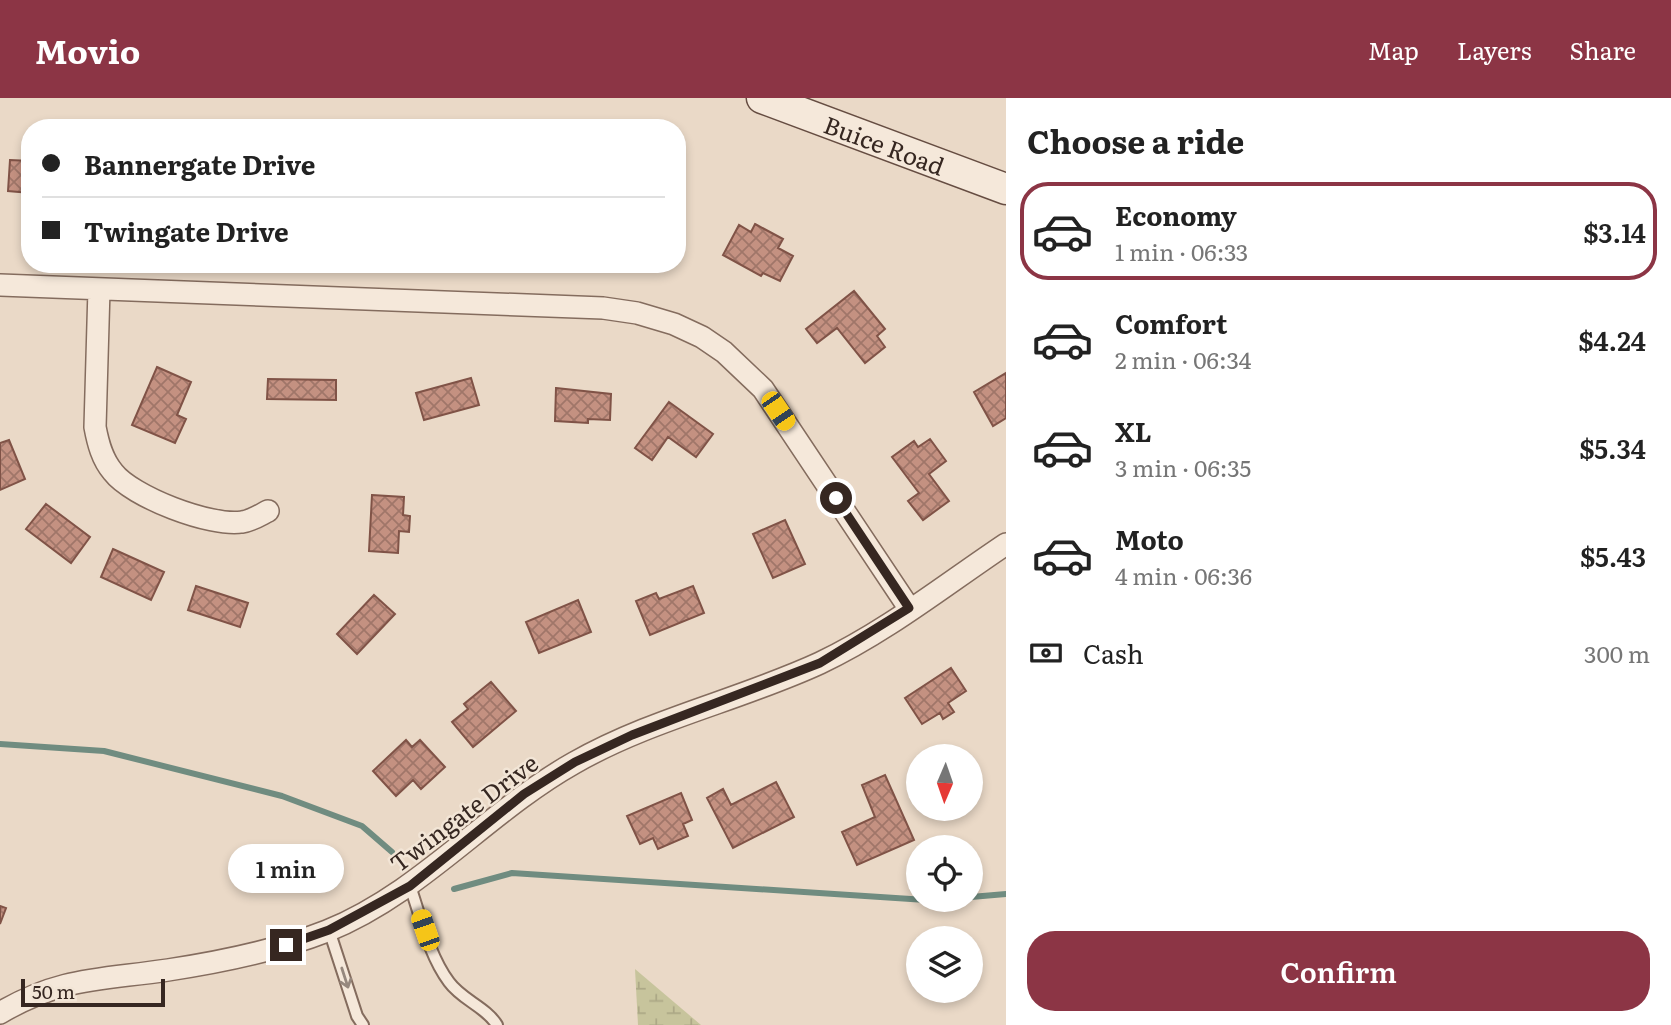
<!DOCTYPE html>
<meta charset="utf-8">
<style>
body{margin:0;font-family:Literata,serif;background:#f6f6f6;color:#222;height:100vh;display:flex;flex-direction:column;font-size:26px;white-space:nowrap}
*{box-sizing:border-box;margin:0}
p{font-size:23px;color:#767676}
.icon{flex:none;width:38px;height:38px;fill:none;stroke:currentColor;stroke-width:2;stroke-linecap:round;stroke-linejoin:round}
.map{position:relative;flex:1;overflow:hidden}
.panel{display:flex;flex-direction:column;background:#fff;width:665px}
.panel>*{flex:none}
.hud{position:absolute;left:21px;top:21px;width:665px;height:154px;border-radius:28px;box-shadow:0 4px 10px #0003;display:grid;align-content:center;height:154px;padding:0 21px;background:#fff}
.needle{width:46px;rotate:182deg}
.tools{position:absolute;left:906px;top:646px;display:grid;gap:14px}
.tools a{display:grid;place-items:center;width:77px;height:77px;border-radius:50%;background:#fff;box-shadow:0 4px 10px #0003;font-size:35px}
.scale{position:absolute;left:21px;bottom:18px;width:144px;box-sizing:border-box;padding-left:7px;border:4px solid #362721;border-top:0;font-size:19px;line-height:24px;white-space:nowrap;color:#362721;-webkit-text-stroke:5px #f2e5d6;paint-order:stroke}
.end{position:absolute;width:32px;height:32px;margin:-16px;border:9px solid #362721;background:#fff;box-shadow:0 0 0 4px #fff}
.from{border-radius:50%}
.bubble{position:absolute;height:49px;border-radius:24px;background:#fff;box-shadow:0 4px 10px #0003;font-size:23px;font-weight:600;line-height:49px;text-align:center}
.car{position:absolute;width:21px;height:42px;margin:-21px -10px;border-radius:9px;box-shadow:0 0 5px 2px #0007;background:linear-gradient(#f5c518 24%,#345 0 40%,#f5c518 0 76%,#345 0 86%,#f5c518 0)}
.hud b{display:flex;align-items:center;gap:24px;height:66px;font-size:26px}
.hud b+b{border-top:2px solid #e0e0e0}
.hud i{width:18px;height:18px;background:#222}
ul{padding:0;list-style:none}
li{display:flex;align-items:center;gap:21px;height:98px;margin:0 14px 10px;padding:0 7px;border:4px solid transparent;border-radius:28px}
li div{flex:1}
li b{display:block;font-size:26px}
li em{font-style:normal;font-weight:600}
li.on{border-color:#8c3545}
li>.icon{width:63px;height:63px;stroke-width:1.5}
h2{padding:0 21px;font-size:32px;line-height:84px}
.pay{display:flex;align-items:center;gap:18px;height:77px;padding:0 21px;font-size:26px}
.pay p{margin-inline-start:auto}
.cta{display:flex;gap:14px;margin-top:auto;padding:14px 21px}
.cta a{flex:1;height:80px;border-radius:28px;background:#8c3545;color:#fff;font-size:28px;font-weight:600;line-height:80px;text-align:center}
header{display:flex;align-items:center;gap:42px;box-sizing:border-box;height:98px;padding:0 35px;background:#8c3545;color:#fff}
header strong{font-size:33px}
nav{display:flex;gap:38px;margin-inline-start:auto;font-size:24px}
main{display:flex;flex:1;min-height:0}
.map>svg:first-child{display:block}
</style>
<header>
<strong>Movio</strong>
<nav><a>Map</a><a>Layers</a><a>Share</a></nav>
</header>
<main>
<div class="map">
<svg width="1006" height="927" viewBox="0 0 1006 927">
<defs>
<pattern id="wetland-marsh" width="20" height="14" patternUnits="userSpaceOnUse" patternTransform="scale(1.75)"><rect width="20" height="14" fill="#c7c49c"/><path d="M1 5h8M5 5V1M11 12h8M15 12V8" fill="none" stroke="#aca886"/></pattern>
<pattern id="building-cross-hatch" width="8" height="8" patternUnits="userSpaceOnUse" patternTransform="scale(1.75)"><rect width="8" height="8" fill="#c49181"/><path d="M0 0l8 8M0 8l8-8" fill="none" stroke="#a07669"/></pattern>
</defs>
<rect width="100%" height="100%" fill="#ead9c7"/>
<path fill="url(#wetland-marsh)" d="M 635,871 L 701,927 L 638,927 Z"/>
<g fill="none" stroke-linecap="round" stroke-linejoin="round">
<path stroke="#708c80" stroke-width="6" d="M 0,646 L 104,653 L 282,698 L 362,728 L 392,754
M 454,791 L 512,775 L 926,802
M 971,799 L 1006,796"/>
</g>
<path fill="url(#building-cross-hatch)" stroke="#805347" stroke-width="2" d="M 10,62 L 30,63 L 30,95 L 8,93 Z
M 755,126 L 783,141 L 778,150 L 793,158 L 780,183 L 763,175 L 761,178 L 723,157 L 739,127 L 751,134 Z
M 854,193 L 885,231 L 877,238 L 885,249 L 865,265 L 837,230 L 817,245 L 806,231 Z
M 157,269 L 191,284 L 177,317 L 186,321 L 175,345 L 132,327 Z
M 1006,275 L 1006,320 L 993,328 L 974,294 Z
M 471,280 L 479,307 L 424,322 L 416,295 Z
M 268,281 L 336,282 L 336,302 L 267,301 Z
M 556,290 L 611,296 L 610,322 L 588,321 L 588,325 L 555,323 Z
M 669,304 L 713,336 L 696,359 L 668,339 L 652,362 L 635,350 Z
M 930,341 L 946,363 L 929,376 L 949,403 L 923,422 L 908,403 L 919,395 L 892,359 L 914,343 L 918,349 Z
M 9,342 L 25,381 L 0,392 L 0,345 Z
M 372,397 L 404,399 L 403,417 L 410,418 L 409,434 L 399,433 L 398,455 L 369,453 Z
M 46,406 L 90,439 L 71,465 L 26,431 Z
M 785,422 L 805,466 L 773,480 L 753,436 Z
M 113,451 L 164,474 L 151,502 L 101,479 Z
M 196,488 L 248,505 L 240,529 L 188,512 Z
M 693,488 L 704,515 L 650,537 L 636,503 L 656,495 L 659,501 Z
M 374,497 L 395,516 L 357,556 L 337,536 Z
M 578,502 L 591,534 L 539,555 L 526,524 Z
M 951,570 L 966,593 L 948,605 L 954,614 L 943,621 L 940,615 L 922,626 L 905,600 Z
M 491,584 L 516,613 L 473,649 L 452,624 L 468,611 L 464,606 Z
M 406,642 L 412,649 L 420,642 L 445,669 L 421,691 L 413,682 L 396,698 L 373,673 Z
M 885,677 L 914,742 L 857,767 L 842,734 L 875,719 L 862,687 Z
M 776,684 L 794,719 L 733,750 L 707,700 L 723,691 L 731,707 Z
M 681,695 L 692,722 L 683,726 L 688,738 L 658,751 L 653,740 L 640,746 L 627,718 Z
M 0,808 L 6,810 L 0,826 Z"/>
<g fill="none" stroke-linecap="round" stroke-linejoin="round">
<g stroke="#846c5e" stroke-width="14">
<path id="lane" d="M 410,788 C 421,820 429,857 449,884 C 462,902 486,909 497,927
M 329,832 L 357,918 L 363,927"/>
</g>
<g stroke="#846c5e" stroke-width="24">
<path id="street" d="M 0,187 L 603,210 L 637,215 L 674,226 L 702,239 L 724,254 L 763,291 L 909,510
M 99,191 L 95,329 C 98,345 102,361 113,374 C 132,399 211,429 242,424 C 251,423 260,417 268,413
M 0,915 C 60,879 102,882 168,872 C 221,864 276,853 327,833 C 421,795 487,714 574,665 C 651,621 740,602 820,565 C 886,534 946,486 1006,446"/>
</g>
<g stroke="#664d42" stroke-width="33">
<g id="secondary">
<path id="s1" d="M 762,0 L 1006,91"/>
</g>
</g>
<use href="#lane" stroke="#f5e8da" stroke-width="10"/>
<use href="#street" stroke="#f5e8da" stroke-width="21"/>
<use href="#secondary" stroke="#f5e8da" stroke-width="30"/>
</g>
<defs><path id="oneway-shaft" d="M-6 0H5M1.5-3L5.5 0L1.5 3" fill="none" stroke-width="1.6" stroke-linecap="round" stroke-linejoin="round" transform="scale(1.75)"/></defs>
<use stroke="#96887e" href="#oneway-shaft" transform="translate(345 880) rotate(72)"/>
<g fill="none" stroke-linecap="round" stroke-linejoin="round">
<path stroke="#362721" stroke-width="9" d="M 286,847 L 329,832 L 410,788 L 524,696 L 575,664 L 632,637 L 820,565 L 909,510 L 836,400"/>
</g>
<g text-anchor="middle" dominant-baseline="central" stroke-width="5" stroke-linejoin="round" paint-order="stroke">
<g font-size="24" fill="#362721" stroke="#f2e5d6">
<text stroke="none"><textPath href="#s1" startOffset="131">Buice Road</textPath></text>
<text transform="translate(463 714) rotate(-37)">Twingate Drive</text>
</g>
</g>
</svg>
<div class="tools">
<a><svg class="needle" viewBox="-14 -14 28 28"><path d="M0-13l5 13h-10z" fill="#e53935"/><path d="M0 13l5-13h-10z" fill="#767676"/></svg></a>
<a><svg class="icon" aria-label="locate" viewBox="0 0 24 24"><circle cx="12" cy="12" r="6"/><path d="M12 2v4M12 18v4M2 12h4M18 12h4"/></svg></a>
<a><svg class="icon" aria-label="layers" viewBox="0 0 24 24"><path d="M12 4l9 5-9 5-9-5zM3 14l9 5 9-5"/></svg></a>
</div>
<div class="scale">50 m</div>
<i class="end from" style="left:836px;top:400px"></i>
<i class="end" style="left:286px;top:847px"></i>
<div class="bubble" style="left:228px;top:746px;width:116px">1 min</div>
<i class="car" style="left:778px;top:313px;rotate:146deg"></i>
<i class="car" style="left:425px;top:832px;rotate:341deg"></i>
<div class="hud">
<b><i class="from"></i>Bannergate Drive</b>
<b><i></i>Twingate Drive</b>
</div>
</div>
<section class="panel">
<h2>Choose a ride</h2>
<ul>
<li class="on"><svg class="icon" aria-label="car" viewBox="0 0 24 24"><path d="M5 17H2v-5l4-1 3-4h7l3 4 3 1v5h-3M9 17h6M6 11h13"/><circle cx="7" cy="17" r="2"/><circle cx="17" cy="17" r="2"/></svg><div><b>Economy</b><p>1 min · 06:33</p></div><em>$3.14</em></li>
<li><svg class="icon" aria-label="car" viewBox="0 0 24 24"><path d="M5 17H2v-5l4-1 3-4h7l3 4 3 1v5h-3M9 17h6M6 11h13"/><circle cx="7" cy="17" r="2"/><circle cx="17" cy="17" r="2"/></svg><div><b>Comfort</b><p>2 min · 06:34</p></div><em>$4.24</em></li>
<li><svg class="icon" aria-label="car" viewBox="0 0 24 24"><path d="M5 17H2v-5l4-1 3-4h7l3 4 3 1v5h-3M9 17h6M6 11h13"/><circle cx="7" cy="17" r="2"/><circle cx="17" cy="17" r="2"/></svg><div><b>XL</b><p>3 min · 06:35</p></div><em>$5.34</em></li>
<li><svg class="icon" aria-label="car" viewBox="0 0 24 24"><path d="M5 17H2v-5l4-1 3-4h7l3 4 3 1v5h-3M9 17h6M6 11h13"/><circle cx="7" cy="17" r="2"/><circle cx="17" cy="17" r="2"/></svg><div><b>Moto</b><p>4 min · 06:36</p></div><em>$5.43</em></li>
</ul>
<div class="pay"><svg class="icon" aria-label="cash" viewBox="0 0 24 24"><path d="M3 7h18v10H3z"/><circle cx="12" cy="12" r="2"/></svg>Cash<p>300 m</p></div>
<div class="cta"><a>Confirm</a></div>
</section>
</main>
